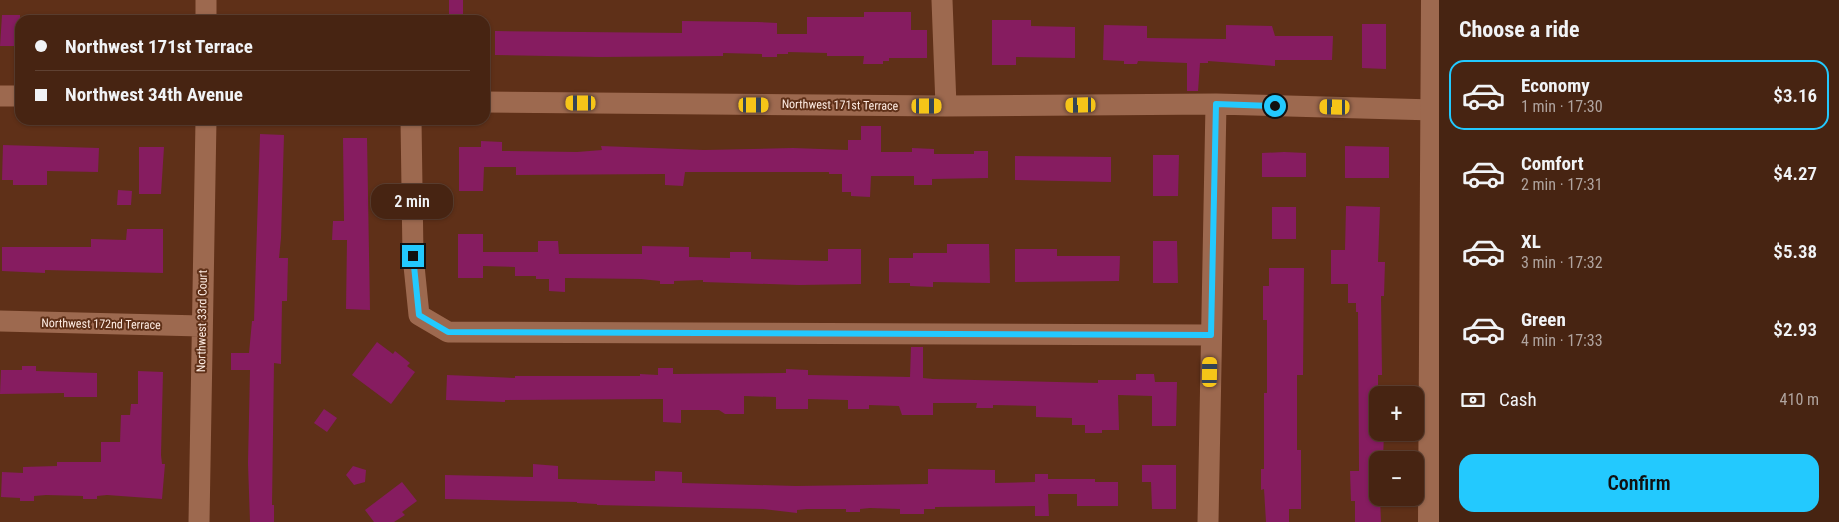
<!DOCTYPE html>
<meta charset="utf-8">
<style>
body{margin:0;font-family:"Roboto Condensed",sans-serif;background:#513020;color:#f1f3f6;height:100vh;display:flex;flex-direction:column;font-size:19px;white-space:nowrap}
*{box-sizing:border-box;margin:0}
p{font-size:16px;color:#b0a49f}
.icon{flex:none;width:28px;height:28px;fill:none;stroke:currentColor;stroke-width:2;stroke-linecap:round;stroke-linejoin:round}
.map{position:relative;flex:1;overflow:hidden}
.sheet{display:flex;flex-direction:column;background:#472412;width:400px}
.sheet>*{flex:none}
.guide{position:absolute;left:15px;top:15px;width:475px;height:110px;border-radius:15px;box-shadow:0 1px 4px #0004,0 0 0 1px #5f4132;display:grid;align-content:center;height:110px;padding:0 20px;background:#472412}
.tools{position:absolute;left:1369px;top:386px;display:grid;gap:10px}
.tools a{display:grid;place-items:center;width:55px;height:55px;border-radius:10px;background:#472412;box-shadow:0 1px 4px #0004,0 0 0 1px #5f4132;font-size:25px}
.end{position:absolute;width:22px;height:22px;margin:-11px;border:6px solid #23c9fe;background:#111;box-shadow:0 0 0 2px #111}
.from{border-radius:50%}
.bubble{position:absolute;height:35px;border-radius:15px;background:#472412;box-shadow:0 1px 4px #0004,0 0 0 1px #5f4132;font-size:16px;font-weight:600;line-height:35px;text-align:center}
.car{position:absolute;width:15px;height:30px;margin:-15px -8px;border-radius:6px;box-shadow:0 0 4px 1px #0007;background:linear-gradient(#f5c518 24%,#345 0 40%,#f5c518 0 76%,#345 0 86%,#f5c518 0)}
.guide b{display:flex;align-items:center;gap:18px;height:48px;font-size:19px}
.guide b+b{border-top:1px solid #5f4132}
.guide i{width:12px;height:12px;background:#f1f3f6}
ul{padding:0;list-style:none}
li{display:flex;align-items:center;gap:15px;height:70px;margin:0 10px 8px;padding:0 10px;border:2px solid transparent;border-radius:15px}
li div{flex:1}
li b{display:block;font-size:19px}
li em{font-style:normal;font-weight:600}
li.active{border-color:#23c9fe}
li>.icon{width:45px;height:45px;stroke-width:1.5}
h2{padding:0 20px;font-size:22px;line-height:60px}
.pay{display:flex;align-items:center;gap:12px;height:55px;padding:0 20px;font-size:19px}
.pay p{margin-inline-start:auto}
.primary-button{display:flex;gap:10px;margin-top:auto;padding:10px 20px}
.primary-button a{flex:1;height:58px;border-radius:15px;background:#23c9fe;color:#111;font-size:20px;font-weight:600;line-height:58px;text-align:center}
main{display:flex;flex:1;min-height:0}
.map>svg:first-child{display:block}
</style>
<main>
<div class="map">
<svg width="1439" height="522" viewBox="0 0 1439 522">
<rect width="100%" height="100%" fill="#5f3018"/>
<path fill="#861c60" d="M 449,0 L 463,0 L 463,20 L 449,20 Z
M 864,12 L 911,12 L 911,30 L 927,30 L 927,58 L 889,58 L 889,61 L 883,61 L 883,64 L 863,64 L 864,56 L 827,56 L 827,53 L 788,52 L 788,54 L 777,54 L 777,57 L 762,57 L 762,54 L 723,53 L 723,56 L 600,57 L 495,55 L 495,31 L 682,33 L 682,21 L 757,22 L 777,23 L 777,34 L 807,34 L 807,17 L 864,17 Z
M 2,15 L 20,15 L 20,46 L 0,46 Z
M 992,20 L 1031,20 L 1031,26 L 1075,27 L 1075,58 L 1016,57 L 1016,65 L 992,65 Z
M 1362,24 L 1386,24 L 1386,69 L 1362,68 Z
M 1104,25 L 1147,26 L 1147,38 L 1226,39 L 1226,25 L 1272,26 L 1275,36 L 1333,36 L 1332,60 L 1275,60 L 1275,66 L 1208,61 L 1208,63 L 1200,63 L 1198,91 L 1187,91 L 1187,63 L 1138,61 L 1137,64 L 1124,64 L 1124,61 L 1103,60 Z
M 861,126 L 881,126 L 881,152 L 912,152 L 912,148 L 934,149 L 934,154 L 974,154 L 974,151 L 988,151 L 988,178 L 932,179 L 932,185 L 914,185 L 914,176 L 871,176 L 870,197 L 851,196 L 851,192 L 842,192 L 842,174 L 829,174 L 829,172 L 685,172 L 683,186 L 665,185 L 665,174 L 516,175 L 516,167 L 484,167 L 483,191 L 459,191 L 459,147 L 481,147 L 481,141 L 502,142 L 502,151 L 577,152 L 602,150 L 601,146 L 704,150 L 793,148 L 848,150 L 848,140 L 861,140 Z
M 260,134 L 284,135 L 281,238 L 279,258 L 288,258 L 287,301 L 282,301 L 281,364 L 274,363 L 272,505 L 274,505 L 274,522 L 250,522 L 248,463 L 250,370 L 231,370 L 231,353 L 249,353 L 252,321 L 254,321 Z
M 343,138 L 367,138 L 370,310 L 346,309 L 347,240 L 332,240 L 333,221 L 344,221 Z
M 3,145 L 99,148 L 98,172 L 47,171 L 47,185 L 13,185 L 13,180 L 2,180 Z
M 1345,146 L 1389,147 L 1389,178 L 1345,178 Z
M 139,147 L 164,147 L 161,194 L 139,194 Z
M 1284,152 L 1306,153 L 1306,177 L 1262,177 L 1262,153 Z
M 1153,155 L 1179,155 L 1178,196 L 1153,196 Z
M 1015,156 L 1111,157 L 1111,182 L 1015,180 Z
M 118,190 L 132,191 L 131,205 L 117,205 Z
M 1346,206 L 1380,207 L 1378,262 L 1385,262 L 1384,296 L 1381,296 L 1382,375 L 1378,375 L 1378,432 L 1384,432 L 1383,460 L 1378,460 L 1378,498 L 1380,498 L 1381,522 L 1355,522 L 1355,501 L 1351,501 L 1350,471 L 1359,471 L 1358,312 L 1356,312 L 1356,303 L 1348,303 L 1348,284 L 1331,284 L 1331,250 L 1345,250 Z
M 1272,207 L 1296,207 L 1296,239 L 1272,239 Z
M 127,229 L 163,229 L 163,273 L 45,270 L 45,273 L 2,271 L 2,247 L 91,247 L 91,239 L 126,240 Z
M 458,234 L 483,234 L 483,252 L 538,252 L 538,241 L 558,241 L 559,254 L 642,254 L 642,246 L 689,247 L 689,257 L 730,258 L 730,252 L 751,252 L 751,259 L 828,261 L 828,249 L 861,249 L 861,284 L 799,285 L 703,282 L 703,280 L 674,281 L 674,284 L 660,284 L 660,281 L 641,279 L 565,278 L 565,292 L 549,291 L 549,279 L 536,279 L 536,276 L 515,276 L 515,267 L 483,266 L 483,278 L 458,278 Z
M 1153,241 L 1177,241 L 1178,283 L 1153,283 Z
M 947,244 L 989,244 L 990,283 L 933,282 L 933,287 L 910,286 L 910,283 L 889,283 L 889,258 L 913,258 L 913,253 L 947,253 Z
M 1015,249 L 1057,249 L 1057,256 L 1120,256 L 1119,281 L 1015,282 Z
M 1269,268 L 1304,268 L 1303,375 L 1297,375 L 1297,450 L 1301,450 L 1301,509 L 1289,509 L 1289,522 L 1266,522 L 1264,489 L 1261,490 L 1261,469 L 1264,469 L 1264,393 L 1267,393 L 1267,320 L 1263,320 L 1263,286 L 1269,286 Z
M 377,342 L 393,354 L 395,351 L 410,363 L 407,366 L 415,372 L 391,404 L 352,375 Z
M 911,347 L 923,347 L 923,378 L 933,379 L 1098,383 L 1098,380 L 1136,380 L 1136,374 L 1154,374 L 1155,382 L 1177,382 L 1176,426 L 1152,426 L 1152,396 L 1118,395 L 1119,430 L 1102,430 L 1102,433 L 1085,433 L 1085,425 L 1072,425 L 1072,418 L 1036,417 L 1036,406 L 993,405 L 993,408 L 976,408 L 977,403 L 933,403 L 933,415 L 902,415 L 899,406 L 869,405 L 869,409 L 848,409 L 848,400 L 808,399 L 808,409 L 776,409 L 776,397 L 744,396 L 744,414 L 725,414 L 719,410 L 681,410 L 681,423 L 663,422 L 663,399 L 505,400 L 505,402 L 446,400 L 447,375 L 515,378 L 515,376 L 640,376 L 640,374 L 658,375 L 658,368 L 673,368 L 673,374 L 786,373 L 786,369 L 808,370 L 808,375 L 910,377 Z
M 22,366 L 36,366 L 36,371 L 97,373 L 97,397 L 64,397 L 64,393 L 0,394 L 1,370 L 22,370 Z
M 138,371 L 163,372 L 161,455 L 162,464 L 165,464 L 162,499 L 107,495 L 97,496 L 97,499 L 83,499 L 83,496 L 46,495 L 34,496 L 34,501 L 20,501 L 20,498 L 1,497 L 2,472 L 23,473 L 23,467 L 57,466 L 57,462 L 101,462 L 101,442 L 120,442 L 121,415 L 130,415 L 131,404 L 138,404 Z
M 324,409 L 337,418 L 327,432 L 314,423 Z
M 533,464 L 558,466 L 558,479 L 655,481 L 655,471 L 682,472 L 682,483 L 796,486 L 928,484 L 928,469 L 995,470 L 995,483 L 1035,482 L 1035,474 L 1048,474 L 1048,479 L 1095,479 L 1095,482 L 1118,482 L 1118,506 L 1077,506 L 1077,494 L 1048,494 L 1049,516 L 1035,516 L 1035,506 L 935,507 L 935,509 L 924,509 L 924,514 L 900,514 L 900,509 L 870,508 L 860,509 L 860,512 L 846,512 L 846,509 L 807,509 L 797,510 L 797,513 L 763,509 L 597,505 L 597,504 L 577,503 L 577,502 L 445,499 L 445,475 L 533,477 Z
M 1142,465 L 1176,465 L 1176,509 L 1152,509 L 1151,482 L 1142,482 Z
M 353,466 L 366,470 L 365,482 L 354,485 L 346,475 Z
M 402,482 L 417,501 L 402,512 L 405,515 L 394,522 L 374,522 L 365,510 Z"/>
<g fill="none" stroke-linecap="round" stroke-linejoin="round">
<path stroke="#9d694f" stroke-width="21" d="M 206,0 L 206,20
M 942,0 L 946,106
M 0,96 L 20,96
M 485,102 L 946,106 L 1216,104 L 1434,110
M 411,120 L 413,256 L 419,315 L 448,332 L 1211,335
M 0,321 L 201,326
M 199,522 L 206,120
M 1208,522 L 1216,104"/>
<path stroke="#9d694f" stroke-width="28" d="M 1432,522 L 1435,0"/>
</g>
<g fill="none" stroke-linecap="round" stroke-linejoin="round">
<path stroke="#23c9fe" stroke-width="6" d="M 413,256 L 419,315 L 448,332 L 1211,335 L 1216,104 L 1275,106"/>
</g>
<g text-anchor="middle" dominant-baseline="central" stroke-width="4" stroke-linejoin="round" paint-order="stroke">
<g font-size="12" fill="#feece3" stroke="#5f3018">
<text transform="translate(840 105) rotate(1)">Northwest 171st Terrace</text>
<text transform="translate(202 321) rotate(-89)">Northwest 33rd Court</text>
<text transform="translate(101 324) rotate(1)">Northwest 172nd Terrace</text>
</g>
</g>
</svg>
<div class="tools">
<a>+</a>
<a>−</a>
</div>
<i class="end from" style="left:1275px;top:106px"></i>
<i class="end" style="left:413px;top:256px"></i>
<div class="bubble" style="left:371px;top:184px;width:82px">2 min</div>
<i class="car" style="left:581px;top:103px;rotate:270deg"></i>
<i class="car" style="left:754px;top:105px;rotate:90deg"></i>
<i class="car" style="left:1081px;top:105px;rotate:269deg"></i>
<i class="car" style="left:927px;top:106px;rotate:90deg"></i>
<i class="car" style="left:1335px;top:107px;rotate:271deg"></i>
<i class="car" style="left:1210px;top:372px;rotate:1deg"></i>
<div class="guide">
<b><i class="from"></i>Northwest 171st Terrace</b>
<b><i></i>Northwest 34th Avenue</b>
</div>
</div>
<section class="sheet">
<h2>Choose a ride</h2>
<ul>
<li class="active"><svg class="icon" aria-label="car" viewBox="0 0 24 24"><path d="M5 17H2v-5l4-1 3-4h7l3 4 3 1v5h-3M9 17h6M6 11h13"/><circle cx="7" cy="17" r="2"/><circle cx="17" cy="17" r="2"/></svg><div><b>Economy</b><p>1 min · 17:30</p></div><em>$3.16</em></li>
<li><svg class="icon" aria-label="car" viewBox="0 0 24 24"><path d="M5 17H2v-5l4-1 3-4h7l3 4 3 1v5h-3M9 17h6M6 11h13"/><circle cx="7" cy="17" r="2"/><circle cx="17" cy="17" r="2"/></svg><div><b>Comfort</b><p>2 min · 17:31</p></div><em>$4.27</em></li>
<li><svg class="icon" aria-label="car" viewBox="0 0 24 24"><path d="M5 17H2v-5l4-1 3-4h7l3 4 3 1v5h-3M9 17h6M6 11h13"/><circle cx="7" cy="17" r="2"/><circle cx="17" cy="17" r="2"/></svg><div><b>XL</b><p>3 min · 17:32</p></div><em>$5.38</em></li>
<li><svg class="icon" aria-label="car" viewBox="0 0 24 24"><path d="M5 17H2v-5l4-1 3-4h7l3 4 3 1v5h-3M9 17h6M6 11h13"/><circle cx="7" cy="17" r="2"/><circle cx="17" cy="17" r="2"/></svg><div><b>Green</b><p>4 min · 17:33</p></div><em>$2.93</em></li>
</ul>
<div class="pay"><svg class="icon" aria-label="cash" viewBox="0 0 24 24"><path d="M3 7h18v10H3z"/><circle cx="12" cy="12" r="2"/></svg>Cash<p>410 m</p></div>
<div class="primary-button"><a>Confirm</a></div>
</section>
</main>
